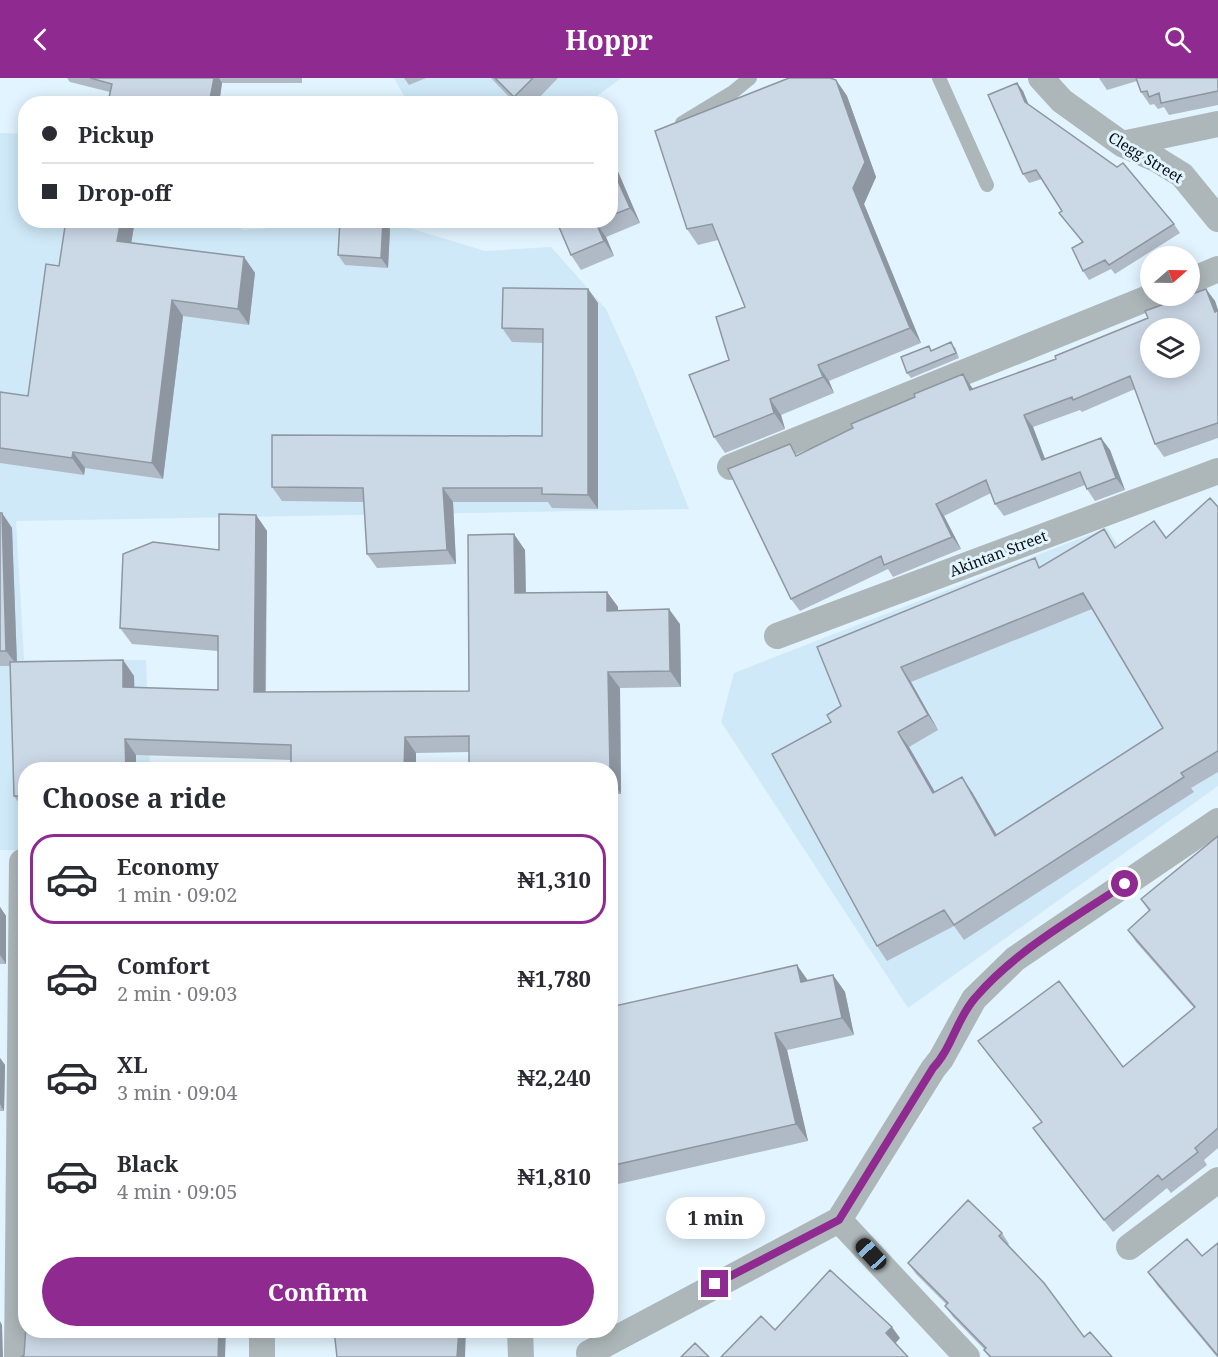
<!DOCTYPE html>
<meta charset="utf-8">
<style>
body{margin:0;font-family:"Noto Serif",serif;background:#f7f7f7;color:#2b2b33;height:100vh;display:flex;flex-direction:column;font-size:22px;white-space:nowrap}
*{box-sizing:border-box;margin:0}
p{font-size:20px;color:#7c7c81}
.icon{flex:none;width:33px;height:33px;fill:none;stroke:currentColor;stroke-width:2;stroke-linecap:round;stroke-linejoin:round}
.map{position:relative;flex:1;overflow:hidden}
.details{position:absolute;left:18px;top:684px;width:600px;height:576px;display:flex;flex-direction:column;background:#fff;border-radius:24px;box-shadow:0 3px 15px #0003}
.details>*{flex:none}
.banner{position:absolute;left:18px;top:18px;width:600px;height:132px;border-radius:24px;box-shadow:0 3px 15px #0003;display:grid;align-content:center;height:132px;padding:0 24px;background:#fff}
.needle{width:39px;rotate:70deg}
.buttons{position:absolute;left:1140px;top:168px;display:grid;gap:12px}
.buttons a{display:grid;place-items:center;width:60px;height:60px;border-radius:50%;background:#fff;box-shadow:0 3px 15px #0003;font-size:30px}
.end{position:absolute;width:27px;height:27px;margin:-14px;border:8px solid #8f2a91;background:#fff;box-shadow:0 0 0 3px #fff}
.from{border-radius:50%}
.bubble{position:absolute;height:42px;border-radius:21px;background:#fff;box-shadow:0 3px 15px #0003;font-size:20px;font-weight:700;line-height:42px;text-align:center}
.car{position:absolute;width:18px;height:36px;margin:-18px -9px;border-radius:8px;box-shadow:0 0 4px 2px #0007;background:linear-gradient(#222 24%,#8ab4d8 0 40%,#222 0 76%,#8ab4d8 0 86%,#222 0)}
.banner b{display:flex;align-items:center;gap:21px;height:57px;font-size:22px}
.banner b+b{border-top:2px solid #e1e1e2}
.banner i{width:15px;height:15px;background:#2b2b33}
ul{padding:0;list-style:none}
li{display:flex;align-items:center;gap:18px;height:90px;margin:0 12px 9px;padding:0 12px;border:3px solid transparent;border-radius:24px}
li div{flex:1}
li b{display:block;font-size:22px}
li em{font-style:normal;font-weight:700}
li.selected{border-color:#8f2a91}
li>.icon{width:54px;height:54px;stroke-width:1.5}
h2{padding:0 24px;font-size:27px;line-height:72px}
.action{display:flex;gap:12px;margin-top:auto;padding:12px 24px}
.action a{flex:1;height:69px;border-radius:36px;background:#8f2a91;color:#fff;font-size:24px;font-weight:700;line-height:69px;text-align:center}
header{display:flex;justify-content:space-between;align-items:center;height:78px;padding:0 24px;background:#8f2a91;color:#fff;font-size:27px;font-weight:700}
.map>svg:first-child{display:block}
</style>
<header><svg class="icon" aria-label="back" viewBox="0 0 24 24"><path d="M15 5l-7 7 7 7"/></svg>Hoppr<svg class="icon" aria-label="search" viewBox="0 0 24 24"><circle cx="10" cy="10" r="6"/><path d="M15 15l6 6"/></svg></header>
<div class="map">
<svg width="1218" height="1279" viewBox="0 0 1218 1279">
<rect width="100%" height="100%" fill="#e2f4ff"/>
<path fill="#cfe9f8" d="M 394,0 L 621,0 L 587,26 L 408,25 Z
M 0,55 L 25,56 L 26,142 L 225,142 L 243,152 L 386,143 L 485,173 L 551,169 L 606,231 L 633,291 L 689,431 L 16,443 L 24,582 L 146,582 L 150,691 L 26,692 L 25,772 L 0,772 Z
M 1107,450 L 1218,627 L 1218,708 L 908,930 L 721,644 L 734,595 Z"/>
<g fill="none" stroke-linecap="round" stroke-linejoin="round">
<path stroke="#adb7b9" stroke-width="14" d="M 939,0 L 987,107
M 682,45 L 733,14 L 750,0"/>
<path stroke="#adb7b9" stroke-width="26" d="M 1041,0 L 1062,23 L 1122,66 L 1156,81 L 1182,97 L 1218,141
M 1122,66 L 1218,46
M 1190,203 L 1218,191
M 730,389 L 1153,218
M 777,558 L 1218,393
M 839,1142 L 967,1279
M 1129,1169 L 1218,1102
M 520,1252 L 521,1279
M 589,1275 L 839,1142 L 933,991 L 941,981 L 974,921 L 1015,881 L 1218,743
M 17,1279 L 22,784
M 262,1279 L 262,1252"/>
</g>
<path fill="#afbac6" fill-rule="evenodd" d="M 67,0 L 302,0 L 302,5 L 222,5 L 219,26 L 109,26 L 108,24 L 110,14 L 70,4 Z
M 404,0 L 426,0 L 409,7 Z
M 491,0 L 558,0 L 533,26 L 516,26 Z
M 1099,0 L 1218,0 L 1218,27 L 1169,37 L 1164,29 L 1158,31 L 1154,26 L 1150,27 L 1141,14 L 1137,3 L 1107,12 Z
M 836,2 L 847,18 L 876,99 L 864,126 L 921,265 L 829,303 L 834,315 L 781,337 L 785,351 L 725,375 L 714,359 L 729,282 L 745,229 L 718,162 L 698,167 L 687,151 Z
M 1017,5 L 1023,13 L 1029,27 L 1174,146 L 1180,155 L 1115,196 L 1111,191 L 1089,202 L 1083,193 L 1083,165 L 1059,135 L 1062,133 L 1042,101 L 1029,105 L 1023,96 Z
M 610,75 L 640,145 L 606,159 L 614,178 L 581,192 L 571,177 L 556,142 L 610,142 Z
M 66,142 L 135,142 L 131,165 L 244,179 L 255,195 L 249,247 L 183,238 L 163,401 L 85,390 L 84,397 L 0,385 L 0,314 L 28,318 L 59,188 Z
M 340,142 L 384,142 L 390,151 L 388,190 L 345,187 L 338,177 Z
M 588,211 L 598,225 L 598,431 L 552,430 L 548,424 L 453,424 L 456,486 L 377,490 L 367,476 L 364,424 L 282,423 L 272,409 L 542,358 L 543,265 L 512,264 L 502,250 Z
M 1206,211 L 1215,223 L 1218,232 L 1218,360 L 1164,379 L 1155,366 L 1135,311 L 1082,334 L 1080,332 L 1033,349 L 1045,381 L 1101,360 L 1110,372 L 1125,412 L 1095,423 L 1087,411 L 1085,407 L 1004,438 L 995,426 L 991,415 L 944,438 L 961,471 L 893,499 L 888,491 L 800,533 L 791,521 L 798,377 L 915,319 L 971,308 L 973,311 L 1056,281 L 1148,240 Z
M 955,269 L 959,280 L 911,300 L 907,295 L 932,272 Z
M 1218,429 L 1218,694 L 1191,710 L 1194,714 L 964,862 L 954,848 L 887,883 L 877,868 L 831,644 L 841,628 L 1041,488 L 1116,470 L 1166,460 ZM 1092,531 L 1163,650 L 997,757 L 972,714 L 935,714 L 909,669 L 938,652 L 911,604 Z
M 0,435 L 2,435 L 12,450 L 17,584 L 123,582 L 134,598 L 134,609 L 218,612 L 218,573 L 132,566 L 120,550 L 219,472 L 256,437 L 267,453 L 266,614 L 469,613 L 525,472 L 526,514 L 607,514 L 618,529 L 618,533 L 680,546 L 681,609 L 620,610 L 621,716 L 610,716 L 610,692 L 469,674 L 416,675 L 291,682 L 136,677 L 136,692 L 26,692 L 26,734 L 25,734 L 14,718 L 10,588 L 0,588 Z
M 1218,758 L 1218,1070 L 1204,1082 L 1207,1087 L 1171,1115 L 1167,1110 L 1113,1154 L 1042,1063 L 1033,1050 L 1042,1044 L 987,975 L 978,963 L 1123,989 L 1194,930 L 1136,864 L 1128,852 L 1149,833 L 1141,821 Z
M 0,829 L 6,838 L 6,886 L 0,886 Z
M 833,897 L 845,914 L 854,957 L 787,972 L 808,1063 L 614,1107 L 613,1155 L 610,1155 L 610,929 L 808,903 Z
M 0,980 L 5,987 L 4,1033 L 0,1033 Z
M 1002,1155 L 1009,1166 L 1008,1167 L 1084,1259 L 1112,1279 L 989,1279 L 984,1272 L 984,1271 L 953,1239 L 945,1228 L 946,1226 L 916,1196 L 908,1185 Z
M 1218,1165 L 1218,1279 L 1217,1279 L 1157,1207 L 1148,1194 L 1202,1178 Z"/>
<path fill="#8e97a1" d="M 214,0 L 219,0 L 222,5 L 219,26 L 209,26 Z
M 836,2 L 847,18 L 876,99 L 864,126 L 921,265 L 910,250 L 853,110 Z
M 1017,5 L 1023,13 L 1031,33 L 1025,24 Z
M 610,75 L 640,145 L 630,130 L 610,85 Z
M 121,142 L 135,142 L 129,179 L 117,163 Z
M 383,142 L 384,142 L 390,151 L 388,190 L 381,180 Z
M 596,145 L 606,159 L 614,178 L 604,163 Z
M 244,179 L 255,195 L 249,247 L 238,231 Z
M 588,211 L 598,225 L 598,431 L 588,417 Z
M 1206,211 L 1215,223 L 1218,232 L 1218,238 L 1215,234 Z
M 172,222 L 183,238 L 163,401 L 152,385 Z
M 818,287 L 829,303 L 834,315 L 823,299 Z
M 963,296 L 971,308 L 979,324 L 970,312 Z
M 770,321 L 781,337 L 785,351 L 774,335 Z
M 1024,337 L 1033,349 L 1050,394 L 1042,382 Z
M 1101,360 L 1110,372 L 1125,412 L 1116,400 Z
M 73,374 L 85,390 L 84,397 L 72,380 Z
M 443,410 L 453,424 L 456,486 L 447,472 Z
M 936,426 L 944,438 L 961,471 L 952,459 Z
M 2,435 L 12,450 L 17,587 L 6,573 Z
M 256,437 L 267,453 L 265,630 L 254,614 Z
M 514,456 L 525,472 L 526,530 L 515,515 Z
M 607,514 L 618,529 L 618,549 L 607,533 Z
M 669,531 L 680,546 L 681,609 L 670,593 Z
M 123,582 L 134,598 L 135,625 L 123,609 Z
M 901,589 L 911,604 L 938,652 L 928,637 Z
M 608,594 L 620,610 L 621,716 L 610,700 Z
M 898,654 L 909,669 L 944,730 L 933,715 Z
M 405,659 L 416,675 L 416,692 L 404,692 Z
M 125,661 L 136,677 L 136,692 L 126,692 Z
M 962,699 L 972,714 L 1006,773 L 995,758 Z
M 0,829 L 6,838 L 6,886 L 0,877 Z
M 797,887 L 809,904 L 801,904 Z
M 833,897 L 845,914 L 854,957 L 842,940 Z
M 775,955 L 787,972 L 808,1063 L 796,1046 Z
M 0,980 L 5,987 L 4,1033 L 0,1026 Z
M 610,1101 L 614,1107 L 613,1155 L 610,1152 Z
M 0,1243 L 2,1247 L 3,1279 L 0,1279 Z
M 892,1249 L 900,1260 L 894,1267 L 886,1255 Z
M 219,1252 L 226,1252 L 225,1279 L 218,1279 Z
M 459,1252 L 466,1252 L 465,1279 L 457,1279 Z"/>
<path fill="#cbd8e6" stroke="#8e97a1" stroke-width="1.5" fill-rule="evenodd" d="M 90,0 L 214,0 L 209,26 L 112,26 L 108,24 L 112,6 Z
M 495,0 L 533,0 L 514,19 Z
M 789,0 L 830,0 L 836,2 L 865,84 L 853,110 L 910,250 L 818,287 L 823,299 L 770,321 L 774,335 L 714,359 L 689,297 L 729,282 L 716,239 L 745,229 L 712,146 L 687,151 L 655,53 Z
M 1136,0 L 1218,0 L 1218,13 L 1161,25 L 1159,15 L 1149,19 L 1147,13 L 1141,14 Z
M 1017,5 L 1025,24 L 1117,89 L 1123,85 L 1174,146 L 1109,187 L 1105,182 L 1083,193 L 1072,170 L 1083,164 L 1059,135 L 1062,133 L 1036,92 L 1023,96 L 988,17 Z
M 610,85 L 630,130 L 610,138 Z
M 66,142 L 121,142 L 117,163 L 244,179 L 238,231 L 172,222 L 152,385 L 73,374 L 72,380 L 0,370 L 0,314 L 28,318 L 46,186 L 59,188 Z
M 340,142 L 383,142 L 381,180 L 338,177 Z
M 556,142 L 601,142 L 596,145 L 604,163 L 571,177 Z
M 503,210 L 588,211 L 588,417 L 542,416 L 542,410 L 443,410 L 447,472 L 367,476 L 363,410 L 272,409 L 272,357 L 542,358 L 543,251 L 502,250 Z
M 1206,211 L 1215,234 L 1218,232 L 1218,345 L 1155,366 L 1130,298 L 1073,322 L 1072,319 L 1024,337 L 1042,382 L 1101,360 L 1116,400 L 1087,411 L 1080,394 L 995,426 L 986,402 L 936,426 L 952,459 L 884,487 L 881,478 L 791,521 L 728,391 L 790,366 L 796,378 L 853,350 L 851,346 L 915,319 L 914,316 L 963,296 L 970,312 L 1056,281 L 1055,278 L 1148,240 L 1145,233 ZM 1150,250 L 1190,250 L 1190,290 L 1150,290 Z
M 951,264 L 956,275 L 907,295 L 901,279 L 929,268 L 931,273 Z
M 1210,420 L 1218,429 L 1218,673 L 1181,695 L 1184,699 L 954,847 L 944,832 L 877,868 L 772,676 L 831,644 L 827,637 L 841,628 L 817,569 L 1035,480 L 1039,490 L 1104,451 L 1115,470 L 1154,443 L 1166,460 ZM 1083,515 L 1163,650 L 995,758 L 962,699 L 933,715 L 898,654 L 928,637 L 901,589 Z
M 0,435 L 2,435 L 6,573 L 0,573 Z
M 219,436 L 256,437 L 254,614 L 469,613 L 468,457 L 514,456 L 515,515 L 607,514 L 607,533 L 669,531 L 670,593 L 608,594 L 610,692 L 469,692 L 469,658 L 405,659 L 404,692 L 291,692 L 291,667 L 125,661 L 126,692 L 26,692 L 26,718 L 14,718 L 10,584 L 123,582 L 123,609 L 218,612 L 218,558 L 120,550 L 123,476 L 153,464 L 219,472 Z
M 1218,758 L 1218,1050 L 1195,1070 L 1198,1074 L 1162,1102 L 1158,1097 L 1104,1142 L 1033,1050 L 1042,1044 L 978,963 L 1059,903 L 1123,989 L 1195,929 L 1128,852 L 1150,832 L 1141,821 Z
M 797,887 L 801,904 L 833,897 L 842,940 L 775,955 L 796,1046 L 610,1088 L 610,929 Z
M 968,1122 L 1002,1155 L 999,1158 L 1044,1205 L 1084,1259 L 1090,1254 L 1112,1279 L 991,1279 L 984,1272 L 986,1270 L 945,1228 L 948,1225 L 908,1185 Z
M 1187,1161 L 1202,1178 L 1218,1165 L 1218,1278 L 1148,1194 Z
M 830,1192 L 892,1249 L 886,1255 L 908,1279 L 721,1279 L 761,1238 L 775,1252 Z
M 26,1248 L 26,1252 L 219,1252 L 218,1279 L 21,1279 L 24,1277 Z
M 334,1252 L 459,1252 L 457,1279 L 337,1279 Z
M 695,1265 L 709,1279 L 681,1279 Z"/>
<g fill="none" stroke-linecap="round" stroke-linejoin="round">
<path stroke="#8f2a91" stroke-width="8" d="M 715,1206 L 839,1142 L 933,990 C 952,970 957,940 975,920 C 1015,873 1074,840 1125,806"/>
</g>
<g text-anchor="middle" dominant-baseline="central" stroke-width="6" stroke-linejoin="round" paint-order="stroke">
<g font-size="15" fill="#091013" stroke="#e2f4ff">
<text transform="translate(1146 79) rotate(31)">Clegg Street</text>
<text transform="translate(998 475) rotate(-21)">Akintan Street</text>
</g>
</g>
</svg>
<div class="buttons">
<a><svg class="needle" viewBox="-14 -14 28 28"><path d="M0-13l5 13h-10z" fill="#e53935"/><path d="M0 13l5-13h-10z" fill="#7c7c81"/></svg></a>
<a><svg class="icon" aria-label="layers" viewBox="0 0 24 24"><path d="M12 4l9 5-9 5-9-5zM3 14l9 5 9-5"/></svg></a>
</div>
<i class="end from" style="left:1125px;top:806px"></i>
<i class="end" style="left:715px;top:1206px"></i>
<div class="bubble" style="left:666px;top:1119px;width:99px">1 min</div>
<i class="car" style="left:871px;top:1176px;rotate:317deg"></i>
<div class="banner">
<b><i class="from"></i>Pickup</b>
<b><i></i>Drop-off</b>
</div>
<section class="details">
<h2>Choose a ride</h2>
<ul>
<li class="selected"><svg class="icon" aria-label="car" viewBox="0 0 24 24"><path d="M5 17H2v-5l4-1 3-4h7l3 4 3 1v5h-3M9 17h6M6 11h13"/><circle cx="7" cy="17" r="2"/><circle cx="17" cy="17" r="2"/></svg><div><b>Economy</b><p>1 min · 09:02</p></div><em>₦1,310</em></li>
<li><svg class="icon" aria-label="car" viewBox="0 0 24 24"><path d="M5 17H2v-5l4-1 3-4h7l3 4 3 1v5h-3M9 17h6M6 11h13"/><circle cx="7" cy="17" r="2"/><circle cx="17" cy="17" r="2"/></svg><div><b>Comfort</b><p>2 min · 09:03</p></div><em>₦1,780</em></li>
<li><svg class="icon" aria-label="car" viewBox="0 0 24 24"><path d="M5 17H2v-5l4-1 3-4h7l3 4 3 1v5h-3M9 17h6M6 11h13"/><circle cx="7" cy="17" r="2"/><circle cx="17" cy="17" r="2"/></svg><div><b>XL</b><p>3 min · 09:04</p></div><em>₦2,240</em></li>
<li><svg class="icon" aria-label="car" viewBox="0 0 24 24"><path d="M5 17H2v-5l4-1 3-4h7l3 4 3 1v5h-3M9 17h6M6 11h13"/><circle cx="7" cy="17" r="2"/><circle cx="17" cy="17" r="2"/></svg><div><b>Black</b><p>4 min · 09:05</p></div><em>₦1,810</em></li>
</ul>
<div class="action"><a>Confirm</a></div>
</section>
</div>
